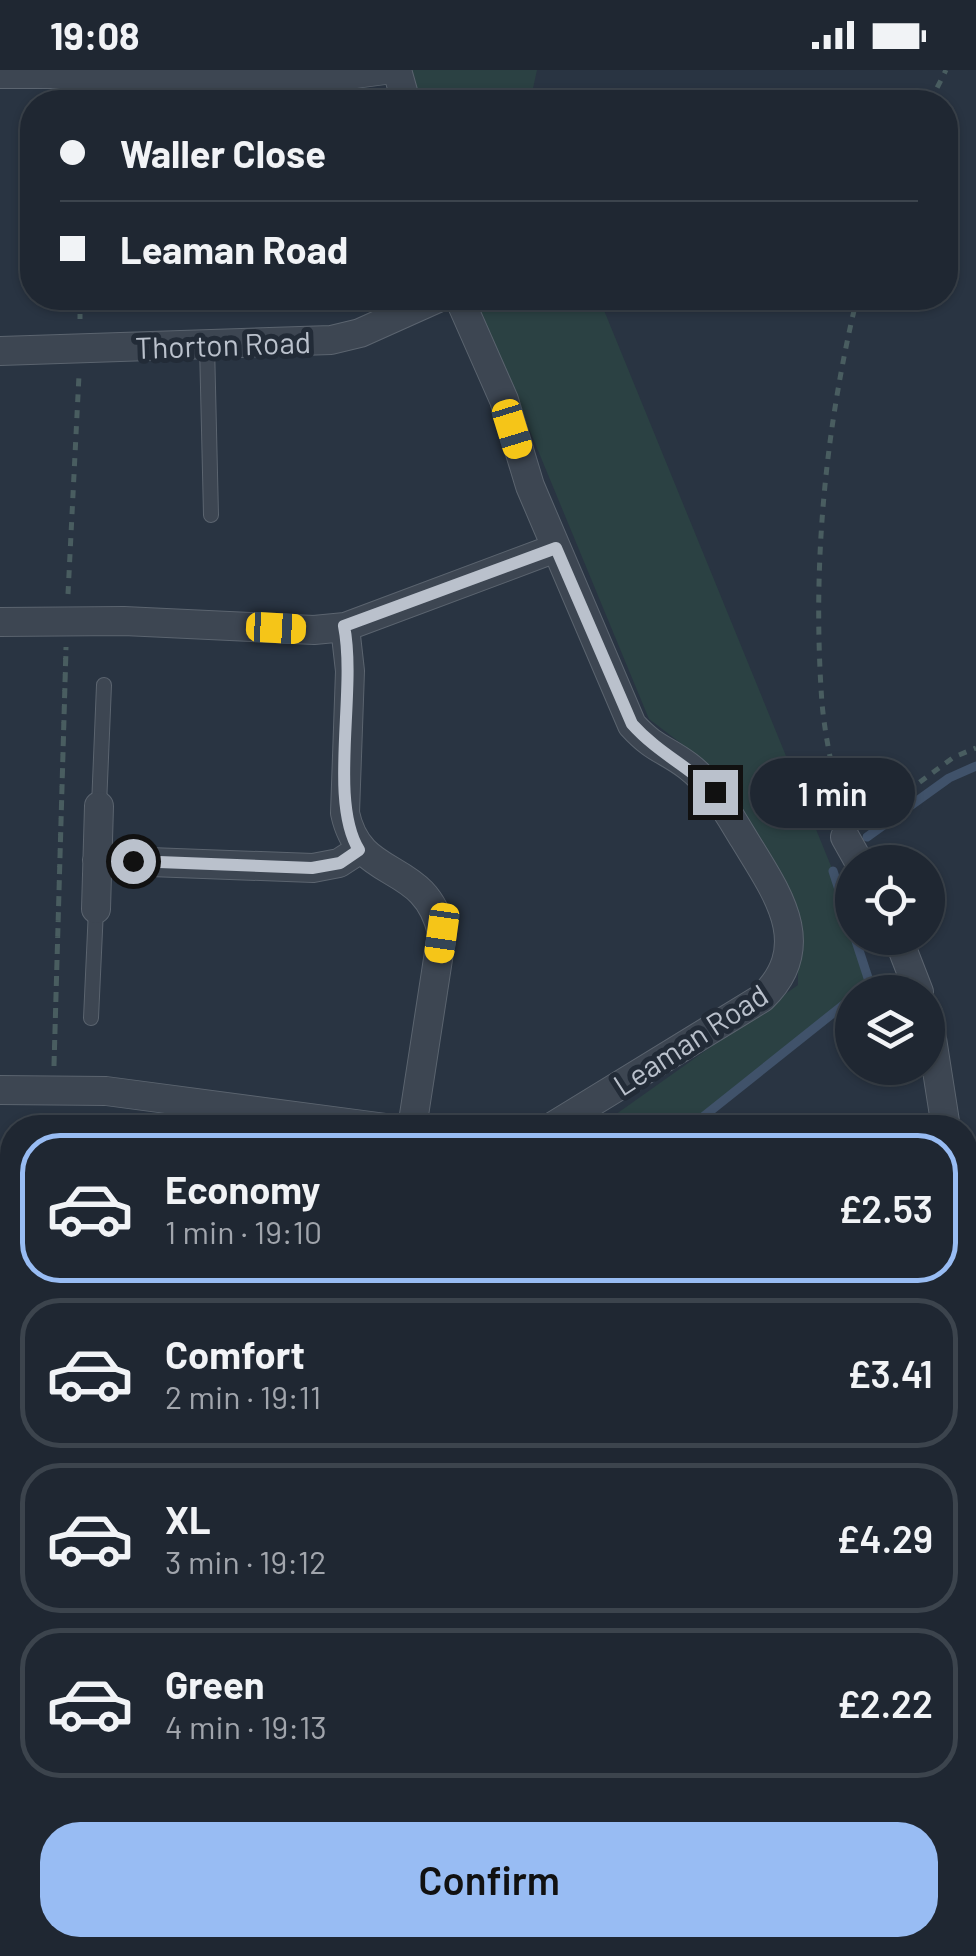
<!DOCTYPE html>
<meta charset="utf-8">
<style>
body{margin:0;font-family:Barlow,sans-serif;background:#2c333e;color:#f1f3f6;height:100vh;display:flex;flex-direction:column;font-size:38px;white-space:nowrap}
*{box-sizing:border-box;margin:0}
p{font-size:32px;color:#a1a5ac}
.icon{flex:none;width:55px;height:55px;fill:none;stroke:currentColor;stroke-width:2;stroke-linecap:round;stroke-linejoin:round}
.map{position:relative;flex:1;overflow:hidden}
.side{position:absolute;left:0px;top:1045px;width:978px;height:842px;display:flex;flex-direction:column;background:#1f2732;border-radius:40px 40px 0 0;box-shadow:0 2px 8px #0004,0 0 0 2px #3c444d}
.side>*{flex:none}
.top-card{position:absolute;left:20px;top:20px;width:938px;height:220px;border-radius:40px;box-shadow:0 2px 8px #0004,0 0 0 2px #3c444d;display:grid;align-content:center;height:220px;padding:0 40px;background:#1f2732}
.buttons{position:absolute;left:835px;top:775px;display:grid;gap:20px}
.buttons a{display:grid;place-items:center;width:110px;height:110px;border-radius:50%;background:#1f2732;box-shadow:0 2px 8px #0004,0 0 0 2px #3c444d;font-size:50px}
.end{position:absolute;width:45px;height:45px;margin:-22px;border:12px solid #bac1cc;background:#111;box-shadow:0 0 0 5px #111}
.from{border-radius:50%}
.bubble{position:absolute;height:70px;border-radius:35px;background:#1f2732;box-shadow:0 2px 8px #0004,0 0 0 2px #3c444d;font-size:32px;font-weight:600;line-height:70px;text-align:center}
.car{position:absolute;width:30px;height:60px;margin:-30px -15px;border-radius:12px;box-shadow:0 0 8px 2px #0007;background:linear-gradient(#f5c518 24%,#345 0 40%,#f5c518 0 76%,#345 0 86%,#f5c518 0)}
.top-card b{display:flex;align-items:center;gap:35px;height:95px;font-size:38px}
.top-card b+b{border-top:2px solid #3c444d}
.top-card i{width:25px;height:25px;background:#f1f3f6}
ul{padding:18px 0 0;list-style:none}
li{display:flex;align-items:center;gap:30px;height:150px;margin:0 20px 15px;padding:0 20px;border:5px solid #3c444d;border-radius:40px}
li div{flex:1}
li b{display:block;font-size:38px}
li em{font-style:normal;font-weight:600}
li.current{border-color:#98bcf3}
li>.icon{width:90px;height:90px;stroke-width:1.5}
.button{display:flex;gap:20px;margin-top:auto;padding:20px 40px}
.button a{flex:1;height:115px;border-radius:40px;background:#98bcf3;color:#111;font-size:40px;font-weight:600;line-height:115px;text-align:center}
.status{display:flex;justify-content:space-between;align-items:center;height:70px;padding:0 50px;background:#1f2732;direction:ltr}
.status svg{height:28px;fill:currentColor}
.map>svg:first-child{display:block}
</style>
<div class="status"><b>19:08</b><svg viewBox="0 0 49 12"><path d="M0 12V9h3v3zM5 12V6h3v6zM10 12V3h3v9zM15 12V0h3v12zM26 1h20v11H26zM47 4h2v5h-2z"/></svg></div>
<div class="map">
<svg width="976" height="1886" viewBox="0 0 976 1886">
<rect width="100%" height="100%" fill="#293442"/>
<path fill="#2b4143" d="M 412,0 L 537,0 L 530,32 L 421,32 Z
M 475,228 L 599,228 L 833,801 L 870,914 L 852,922 L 852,928 L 688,1057 L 598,1057 L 798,915 L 798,844 L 707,693 L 649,649 Z
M 0,1158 L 12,1159 L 12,1217 L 0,1216 Z
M 12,1815 L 12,1875 L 360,1875 L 354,1886 L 0,1886 L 0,1821 Z"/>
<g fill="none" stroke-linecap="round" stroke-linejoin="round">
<path stroke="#40526a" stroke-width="9" d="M 867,767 L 949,708 L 976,696
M 833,801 L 852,860
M 855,868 L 870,914 L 860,922
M 689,1058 L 852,928
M 0,1216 L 12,1217"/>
<g stroke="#5b646f" stroke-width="16">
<path id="service" d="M 207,275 L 211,445
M 99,736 L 104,615
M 91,948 L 96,839"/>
</g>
<g stroke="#5b646f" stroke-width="30">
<path id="minor" d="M 397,0 L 406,32
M 0,4 L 355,4 L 385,0
M 459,228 L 504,330 L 530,416 L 632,655 C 655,680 664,678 688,696 C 713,715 728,743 744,769 C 776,822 817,875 762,928 L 550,1058
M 0,281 L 331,270 L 360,263 L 438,228
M 0,552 L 124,551 L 314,560 L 345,557 L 556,478
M 345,557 L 350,601 L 345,743 C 360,814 425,788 442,863 L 412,1058
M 845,767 L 859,792
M 97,790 L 313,798 L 339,793 L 359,780
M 96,839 L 99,736
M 898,868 L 919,922
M 928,943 L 946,1058
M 0,1020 L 106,1021 L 386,1058
M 0,1351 L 12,1351
M 0,1807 L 12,1800
M 559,1886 L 560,1875"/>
</g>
<path stroke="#495d60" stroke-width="5" stroke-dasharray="8 8" stroke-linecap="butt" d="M 930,32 L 946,0
M 80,228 L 80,249
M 68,524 L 79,305
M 840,739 C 834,704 825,668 822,633 C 812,496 825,360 857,228
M 868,750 L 954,687 L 976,678
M 54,994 L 66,580
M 54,996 L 66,577"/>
<use href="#service" stroke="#3d4652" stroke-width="14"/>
<use href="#minor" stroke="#3d4652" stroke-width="28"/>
</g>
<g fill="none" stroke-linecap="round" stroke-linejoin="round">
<path stroke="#bac1cc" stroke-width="12" d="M 133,791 L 312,798 L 340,793 L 359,780 C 328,730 357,620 344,556 L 556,478 L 632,654 C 657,682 689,697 715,722"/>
</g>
<g text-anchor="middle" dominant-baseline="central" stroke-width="10" stroke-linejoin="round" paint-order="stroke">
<g font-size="30" fill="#bac1cc" stroke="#222b37">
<text transform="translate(223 274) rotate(-2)">Thorton Road</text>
<text transform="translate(690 969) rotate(-33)">Leaman Road</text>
</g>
</g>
</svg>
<div class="buttons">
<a><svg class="icon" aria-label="locate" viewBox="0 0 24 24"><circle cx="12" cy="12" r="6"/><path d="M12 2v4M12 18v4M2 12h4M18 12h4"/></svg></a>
<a><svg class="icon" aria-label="layers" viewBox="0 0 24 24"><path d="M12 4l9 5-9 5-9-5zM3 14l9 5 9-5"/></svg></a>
</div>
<i class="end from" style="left:133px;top:791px"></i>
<i class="end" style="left:715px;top:722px"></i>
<div class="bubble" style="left:750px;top:688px;width:165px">1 min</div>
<i class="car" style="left:512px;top:359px;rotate:163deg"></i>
<i class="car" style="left:276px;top:558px;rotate:93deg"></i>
<i class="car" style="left:442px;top:863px;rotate:188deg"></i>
<div class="top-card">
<b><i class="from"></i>Waller Close</b>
<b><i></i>Leaman Road</b>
</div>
<section class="side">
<ul>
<li class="current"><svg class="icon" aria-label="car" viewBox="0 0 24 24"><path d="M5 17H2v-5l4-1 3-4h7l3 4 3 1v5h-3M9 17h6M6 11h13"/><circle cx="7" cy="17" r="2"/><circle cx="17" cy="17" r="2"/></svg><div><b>Economy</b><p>1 min · 19:10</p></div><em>£2.53</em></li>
<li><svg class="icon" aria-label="car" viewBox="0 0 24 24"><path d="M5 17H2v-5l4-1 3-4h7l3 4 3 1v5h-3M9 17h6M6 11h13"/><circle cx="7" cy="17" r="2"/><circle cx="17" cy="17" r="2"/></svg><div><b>Comfort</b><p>2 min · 19:11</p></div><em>£3.41</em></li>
<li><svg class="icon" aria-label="car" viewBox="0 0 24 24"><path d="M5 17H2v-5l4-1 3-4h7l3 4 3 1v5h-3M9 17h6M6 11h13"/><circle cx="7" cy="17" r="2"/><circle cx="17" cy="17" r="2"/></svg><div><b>XL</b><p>3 min · 19:12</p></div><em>£4.29</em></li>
<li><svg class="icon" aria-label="car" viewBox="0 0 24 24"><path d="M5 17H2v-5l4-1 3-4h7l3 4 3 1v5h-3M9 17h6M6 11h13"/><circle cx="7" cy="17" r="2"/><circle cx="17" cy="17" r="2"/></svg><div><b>Green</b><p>4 min · 19:13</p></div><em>£2.22</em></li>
</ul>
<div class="button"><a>Confirm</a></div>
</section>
</div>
